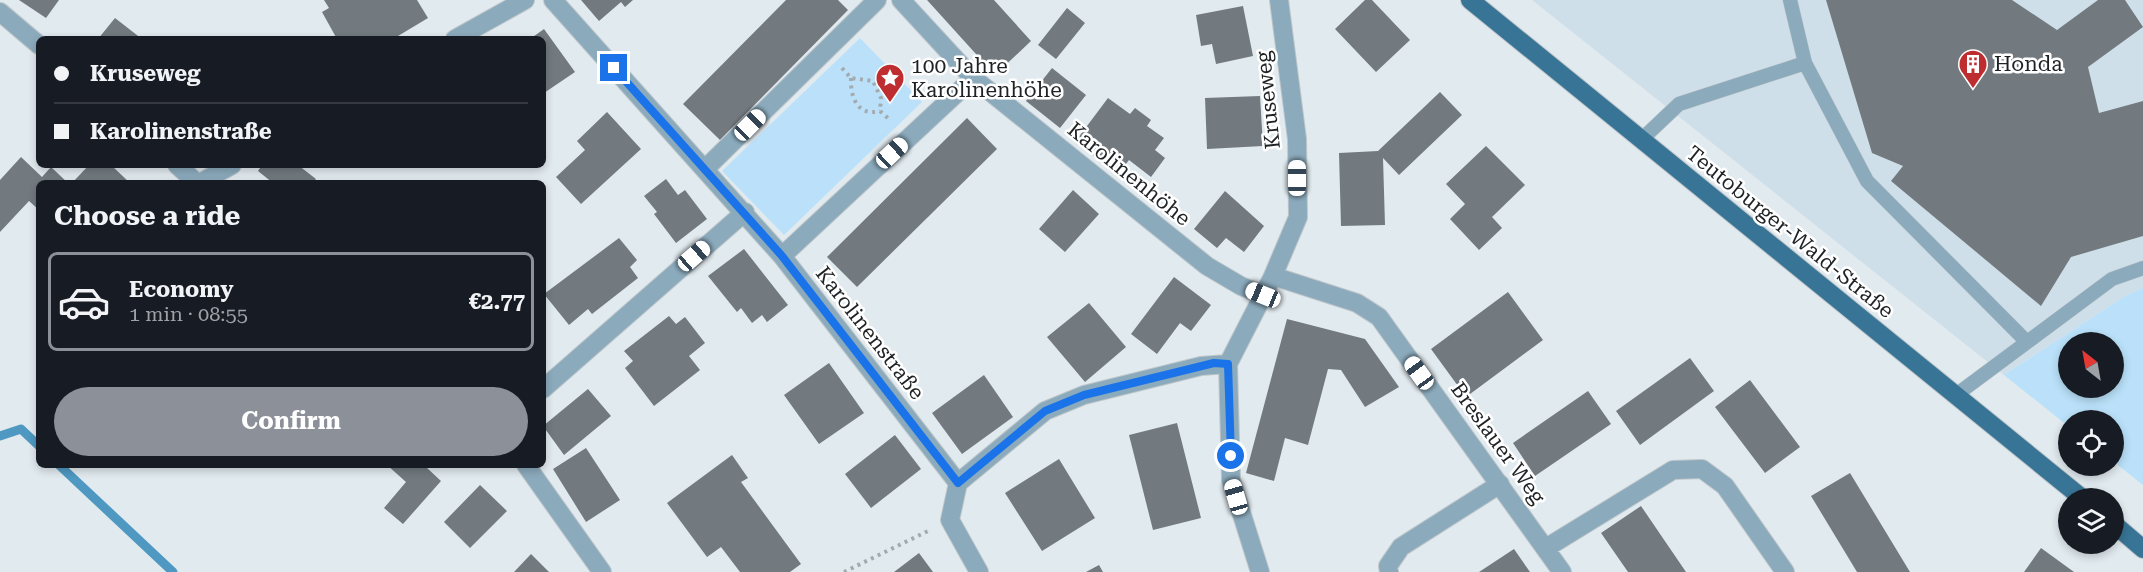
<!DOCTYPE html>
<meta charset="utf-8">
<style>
body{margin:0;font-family:"Roboto Serif",serif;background:#242831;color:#f1f3f6;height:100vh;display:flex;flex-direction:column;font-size:22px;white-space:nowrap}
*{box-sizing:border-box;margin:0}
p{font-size:20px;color:#9ea1a6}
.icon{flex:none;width:33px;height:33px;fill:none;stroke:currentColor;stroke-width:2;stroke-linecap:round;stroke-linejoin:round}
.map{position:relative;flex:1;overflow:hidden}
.details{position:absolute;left:36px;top:180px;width:510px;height:288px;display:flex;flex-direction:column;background:#171b24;border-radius:9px;box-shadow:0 3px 9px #0003}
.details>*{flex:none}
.top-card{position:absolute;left:36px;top:36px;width:510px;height:132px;border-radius:9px;box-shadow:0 3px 9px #0003;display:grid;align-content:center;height:132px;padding:0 18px;background:#171b24}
.needle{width:39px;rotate:329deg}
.controls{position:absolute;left:2058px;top:332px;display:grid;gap:12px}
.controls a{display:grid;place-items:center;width:66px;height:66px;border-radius:50%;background:#171b24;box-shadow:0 3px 9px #0003;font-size:30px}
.end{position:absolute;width:27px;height:27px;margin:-14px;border:8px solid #1a73e8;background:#fff;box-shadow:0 0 0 3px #fff}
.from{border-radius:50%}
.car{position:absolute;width:18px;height:36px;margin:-18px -9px;border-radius:8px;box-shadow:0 0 4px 2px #0007;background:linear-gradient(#fff 24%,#345 0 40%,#fff 0 76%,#345 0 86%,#fff 0)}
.top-card b{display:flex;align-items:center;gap:21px;height:57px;font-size:22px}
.top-card b+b{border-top:2px solid #363941}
.top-card i{width:15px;height:15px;background:#f1f3f6}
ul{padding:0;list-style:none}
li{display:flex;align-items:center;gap:18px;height:99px;margin:0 12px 9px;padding:0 6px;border:3px solid transparent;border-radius:9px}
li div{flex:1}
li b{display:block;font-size:22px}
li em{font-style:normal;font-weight:700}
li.on{border-color:#8c9099}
li>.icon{width:54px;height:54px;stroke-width:1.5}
h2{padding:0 18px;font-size:27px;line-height:72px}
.primary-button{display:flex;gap:12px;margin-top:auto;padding:12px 18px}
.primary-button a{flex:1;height:69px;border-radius:36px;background:#8c9099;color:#fff;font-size:24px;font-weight:700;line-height:69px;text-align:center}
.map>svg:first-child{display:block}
</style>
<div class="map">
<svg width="2143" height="572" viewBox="0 0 2143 572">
<rect width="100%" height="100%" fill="#e1eaef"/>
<path fill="#cfdfe9" d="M 1532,0 L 2143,0 L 2143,288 L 2125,296 L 2004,375 Z"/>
<path fill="#bae1f9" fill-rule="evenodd" d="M 860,38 L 922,102 L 784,235 L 722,171 Z
M 2143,288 L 2143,485 L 2114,462 L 2114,420 L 2068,420 L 2068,426 L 2004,375 L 2125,296 ZM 2068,342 L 2114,342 L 2114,387 L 2068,387 Z"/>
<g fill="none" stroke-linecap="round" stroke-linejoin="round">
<path stroke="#4e98c1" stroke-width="9" d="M 0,436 L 21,429 L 39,446
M 59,465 L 173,572"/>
</g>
<path fill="#727a7f" d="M 19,0 L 59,0 L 46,18 Z
M 324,0 L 417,0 L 428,18 L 393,39 L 337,39 L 322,12 L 329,8 Z
M 581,0 L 633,0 L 625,7 L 621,2 L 599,21 Z
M 786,0 L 838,0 L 848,10 L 720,140 L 683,104 Z
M 927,0 L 994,0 L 1031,41 L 995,75 Z
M 1365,0 L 1372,0 L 1410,40 L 1376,72 L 1335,29 Z
M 1826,0 L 2012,0 L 2057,30 L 2098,0 L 2125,0 L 2143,27 L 2088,67 L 2099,113 L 2143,101 L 2143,236 L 2071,257 L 2041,306 L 1891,181 L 1903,166 L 1872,153 Z
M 1243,6 L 1253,56 L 1216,64 L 1212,44 L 1201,46 L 1196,15 Z
M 1067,8 L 1085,23 L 1056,59 L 1038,45 Z
M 115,18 L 142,39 L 98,39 Z
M 544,29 L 575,72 L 544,93 L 543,39 L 530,39 Z
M 1052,68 L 1086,95 L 1060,128 L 1026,101 Z
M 1440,92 L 1462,115 L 1399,175 L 1383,158 L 1385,225 L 1341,226 L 1339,153 L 1378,151 Z
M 1260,96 L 1263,146 L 1207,149 L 1205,98 Z
M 1108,98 L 1130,114 L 1135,108 L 1151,120 L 1147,126 L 1164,138 L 1155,150 L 1165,158 L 1151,177 L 1129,160 L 1118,174 L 1075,142 Z
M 607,112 L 641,149 L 581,204 L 556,177 L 585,150 L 577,141 Z
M 967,118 L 997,149 L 857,287 L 827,257 Z
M 1486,146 L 1525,185 L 1492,217 L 1502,228 L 1479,250 L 1450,219 L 1465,204 L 1446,184 Z
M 21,157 L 42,177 L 51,167 L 68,183 L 39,183 L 39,210 L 29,201 L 0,232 L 0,180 Z
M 89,165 L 111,165 L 130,183 L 72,183 Z
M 262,165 L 298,165 L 316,179 L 313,183 L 273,183 L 258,171 Z
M 666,179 L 678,195 L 685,190 L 707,219 L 676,243 L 654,214 L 657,212 L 644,196 Z
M 1073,190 L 1099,214 L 1065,252 L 1039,229 Z
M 1225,191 L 1264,226 L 1244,252 L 1226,238 L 1217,248 L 1194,229 Z
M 619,238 L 637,260 L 630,267 L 638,278 L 592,314 L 588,309 L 569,325 L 544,294 Z
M 744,249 L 788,305 L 767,322 L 762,315 L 752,323 L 741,308 L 737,312 L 708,276 Z
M 1174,277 L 1211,305 L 1191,331 L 1180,323 L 1157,354 L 1131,334 Z
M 1508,292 L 1543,340 L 1466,397 L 1431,349 Z
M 1089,303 L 1126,347 L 1085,382 L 1047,337 Z
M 669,316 L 676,324 L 685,317 L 705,343 L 689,356 L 700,370 L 654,406 L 625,368 L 633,361 L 624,351 Z
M 1287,319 L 1365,339 L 1399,387 L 1365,407 L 1341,370 L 1328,369 L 1308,445 L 1285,438 L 1274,481 L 1246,473 Z
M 1690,358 L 1714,391 L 1640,445 L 1616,411 Z
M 829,363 L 864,413 L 819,444 L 784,395 Z
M 984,375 L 1013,417 L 962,454 L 932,413 Z
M 1750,380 L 1800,447 L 1765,473 L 1715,407 Z
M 588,389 L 611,416 L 564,455 L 543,426 Z
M 1588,391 L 1611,424 L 1535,476 L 1513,443 Z
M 1177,423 L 1201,518 L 1153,530 L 1129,435 Z
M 895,435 L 921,469 L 871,508 L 845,474 Z
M 586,448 L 620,500 L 586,522 L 553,469 Z
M 732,455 L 748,478 L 741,482 L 801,564 L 790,572 L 740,572 L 721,547 L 707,557 L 667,503 Z
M 1059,459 L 1095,518 L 1042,551 L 1005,493 Z
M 387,465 L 428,465 L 426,467 L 441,481 L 403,524 L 384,508 L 406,482 Z
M 1850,473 L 1910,572 L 1857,572 L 1811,496 Z
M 480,485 L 507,511 L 470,548 L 444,522 Z
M 1641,506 L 1686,572 L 1628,572 L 1601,533 Z
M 2041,548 L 2074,572 L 2024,572 Z
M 1514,549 L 1530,572 L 1479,572 Z
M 919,553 L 933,572 L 894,572 Z
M 531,554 L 549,572 L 514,572 Z
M 1099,565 L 1103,572 L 1086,572 Z"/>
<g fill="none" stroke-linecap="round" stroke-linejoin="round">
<g stroke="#bec6ca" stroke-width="15">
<path id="service" d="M 1790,0 L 1805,63 L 1867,181 L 2026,341
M 1641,140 L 1679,104 L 1805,63
M 1956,395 L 2112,279 L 2143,268"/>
</g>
<g stroke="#bec6ca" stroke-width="20">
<path id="minor" d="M 553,0 L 782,256 L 958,483
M 901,0 L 973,78 L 1207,266 L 1241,286 L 1263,295
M 0,12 L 39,45
M 455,39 L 525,0
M 177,165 L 197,183
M 705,169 L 877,0
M 200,183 L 232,165
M 782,256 L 973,78
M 1273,276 L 1357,303 L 1379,317 L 1562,572
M 543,389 L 745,212
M 526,465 L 602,572
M 1546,548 L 1673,470 L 1702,469 L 1725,486 L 1785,572
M 979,572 L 950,520 L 958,483 L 1045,411 L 1084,395 L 1201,366 L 1228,364
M 1260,572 L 1231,480 L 1228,364 L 1273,276 L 1298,217 L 1297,139 L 1279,0
M 1389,572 L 1388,566 L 1401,547 L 1500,484"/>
</g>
<g stroke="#bec6ca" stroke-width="20">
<path id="primary" d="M 1470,0 L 2082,498
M 2114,524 L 2143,549"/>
</g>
<path stroke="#a4abaf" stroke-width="4" stroke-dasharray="3 4.5" stroke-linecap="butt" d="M 842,68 L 851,78 L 873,81 L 881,98 L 880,111 L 891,121
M 851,78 C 850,97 858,117 880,111
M 844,572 L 928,531"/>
<use href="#service" stroke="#8baabc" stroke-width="14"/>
<use href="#minor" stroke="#8baabc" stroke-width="18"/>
<use href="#primary" stroke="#387495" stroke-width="18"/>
</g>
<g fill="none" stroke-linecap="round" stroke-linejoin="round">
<path stroke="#1a73e8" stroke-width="8" d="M 614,68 L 782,256 L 958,483 L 1045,411 L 1084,395 L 1214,363 L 1228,364 L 1231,456"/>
</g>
<defs>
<g id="building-pin" transform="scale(1.5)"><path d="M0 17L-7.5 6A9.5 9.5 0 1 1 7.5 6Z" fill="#be2e31" stroke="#fff"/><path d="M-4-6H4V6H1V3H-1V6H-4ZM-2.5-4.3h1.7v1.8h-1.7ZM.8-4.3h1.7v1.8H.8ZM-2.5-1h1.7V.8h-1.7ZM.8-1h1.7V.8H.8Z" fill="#fff"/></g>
<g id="sight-pin" transform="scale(1.5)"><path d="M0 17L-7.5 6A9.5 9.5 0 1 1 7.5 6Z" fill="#be2e31" stroke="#fff"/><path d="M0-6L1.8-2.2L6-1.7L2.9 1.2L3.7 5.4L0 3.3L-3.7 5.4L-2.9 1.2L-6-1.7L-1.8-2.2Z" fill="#fff"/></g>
</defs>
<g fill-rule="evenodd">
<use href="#building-pin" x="1973" y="64"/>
<use href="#sight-pin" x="890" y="78"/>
</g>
<g text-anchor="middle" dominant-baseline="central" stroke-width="5" stroke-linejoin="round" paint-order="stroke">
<g font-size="21" fill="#1f2224" stroke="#fff" text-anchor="start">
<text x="1994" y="64">Honda</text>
<text x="911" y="66">100 Jahre<tspan x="911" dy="24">Karolinenhöhe</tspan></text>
</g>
<g font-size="21" fill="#1f2224" stroke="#fff">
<text transform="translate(1268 100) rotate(-96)">Kruseweg</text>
<text transform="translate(1129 174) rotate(39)">Karolinenhöhe</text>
<text transform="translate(1790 232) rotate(39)">Teutoburger-Wald-Straße</text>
<text transform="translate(870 333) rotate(52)">Karolinenstraße</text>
<text transform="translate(1498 443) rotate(54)">Breslauer Weg</text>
</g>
</g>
</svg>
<div class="controls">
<a><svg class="needle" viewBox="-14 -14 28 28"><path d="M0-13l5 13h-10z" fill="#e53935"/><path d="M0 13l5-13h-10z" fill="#9ea1a6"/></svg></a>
<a><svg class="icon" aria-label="locate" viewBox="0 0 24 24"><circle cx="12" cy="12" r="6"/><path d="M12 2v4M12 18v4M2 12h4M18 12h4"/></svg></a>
<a><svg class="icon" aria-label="layers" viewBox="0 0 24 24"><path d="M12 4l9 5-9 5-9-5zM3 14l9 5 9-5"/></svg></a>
</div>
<i class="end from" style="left:1231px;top:456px"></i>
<i class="end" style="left:614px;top:68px"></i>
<i class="car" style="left:750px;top:125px;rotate:45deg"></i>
<i class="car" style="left:892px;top:153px;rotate:47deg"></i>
<i class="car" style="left:1297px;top:178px;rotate:0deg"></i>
<i class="car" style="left:694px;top:256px;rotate:49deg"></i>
<i class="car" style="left:1263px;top:295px;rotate:292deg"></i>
<i class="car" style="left:1419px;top:373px;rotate:324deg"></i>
<i class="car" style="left:1236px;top:497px;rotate:344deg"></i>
<div class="top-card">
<b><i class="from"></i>Kruseweg</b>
<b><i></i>Karolinenstraße</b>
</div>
<section class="details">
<h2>Choose a ride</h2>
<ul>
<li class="on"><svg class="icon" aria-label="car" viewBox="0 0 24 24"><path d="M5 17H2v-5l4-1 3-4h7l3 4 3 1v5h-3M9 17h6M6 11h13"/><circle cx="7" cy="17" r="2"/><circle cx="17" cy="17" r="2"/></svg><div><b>Economy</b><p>1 min · 08:55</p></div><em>€2.77</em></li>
</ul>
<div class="primary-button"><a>Confirm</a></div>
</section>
</div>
